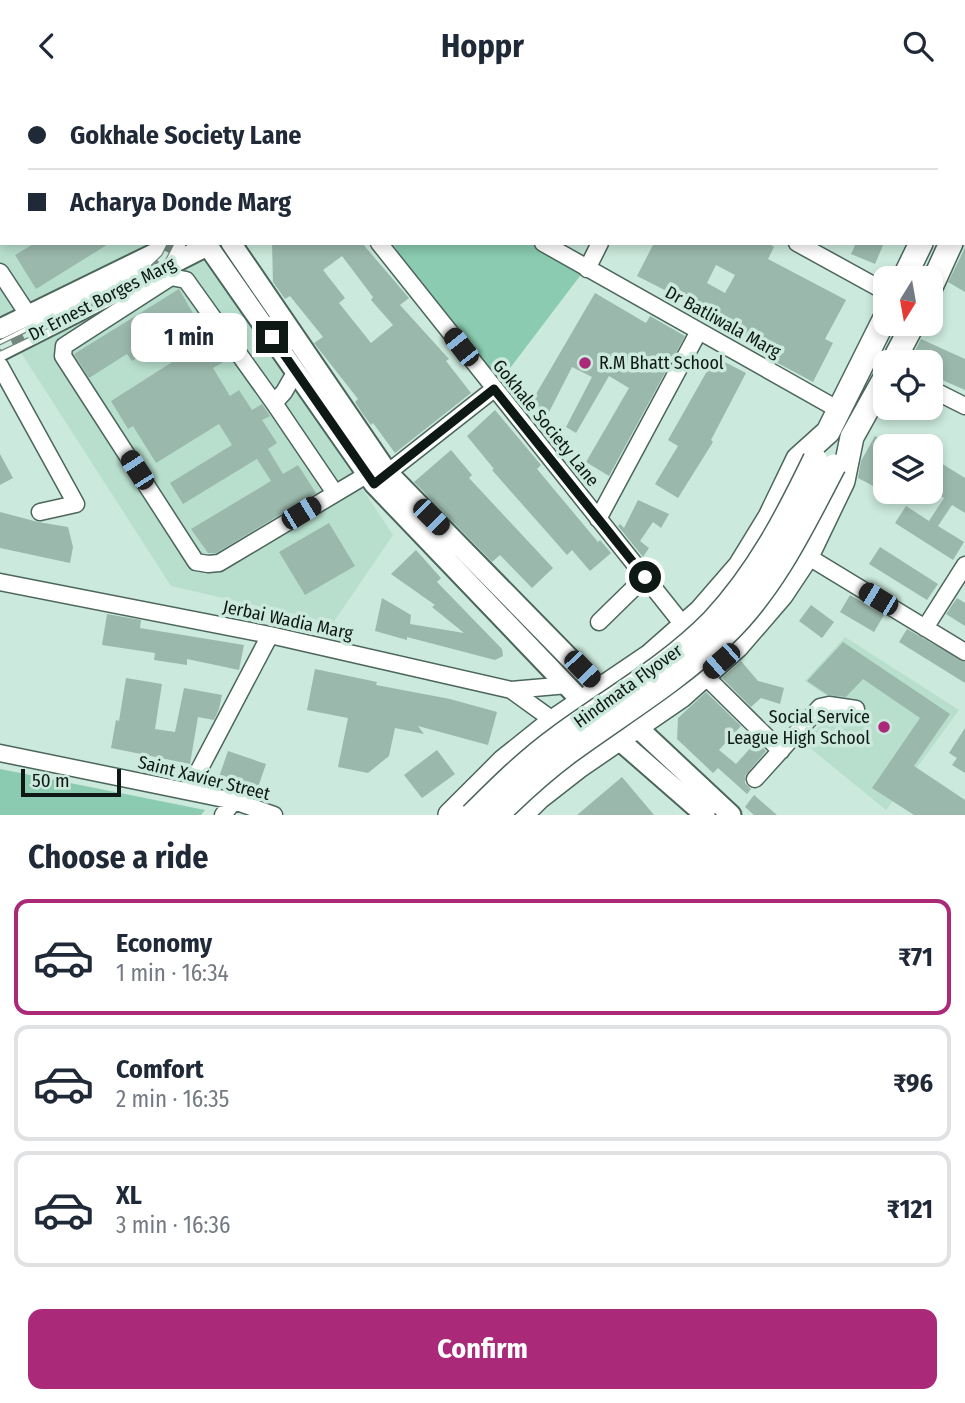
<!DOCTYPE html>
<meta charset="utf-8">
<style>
body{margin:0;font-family:"Fira Sans Condensed",sans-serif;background:#f2f2f3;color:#1f2937;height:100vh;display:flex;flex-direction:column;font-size:26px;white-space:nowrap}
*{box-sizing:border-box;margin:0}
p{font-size:23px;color:#747a83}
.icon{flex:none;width:38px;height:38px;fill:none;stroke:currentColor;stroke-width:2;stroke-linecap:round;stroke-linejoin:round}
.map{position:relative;height:724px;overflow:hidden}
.panel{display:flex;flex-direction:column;background:#fff;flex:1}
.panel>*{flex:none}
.banner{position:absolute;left:0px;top:0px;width:966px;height:154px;box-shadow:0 4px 10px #0003;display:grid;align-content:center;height:154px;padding:0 28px;background:#fff}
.needle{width:46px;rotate:191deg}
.tools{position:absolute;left:873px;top:175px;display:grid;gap:14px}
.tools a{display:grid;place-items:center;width:70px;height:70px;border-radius:14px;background:#fff;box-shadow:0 4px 10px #0003;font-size:35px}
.scale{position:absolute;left:21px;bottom:18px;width:100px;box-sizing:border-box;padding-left:7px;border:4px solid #0e1814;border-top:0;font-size:19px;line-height:24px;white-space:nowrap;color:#0e1814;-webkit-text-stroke:5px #cbe9dc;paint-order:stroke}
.end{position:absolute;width:32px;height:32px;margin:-16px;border:9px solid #0e1814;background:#fff;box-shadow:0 0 0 4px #fff}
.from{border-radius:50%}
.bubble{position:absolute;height:49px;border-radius:14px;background:#fff;box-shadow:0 4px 10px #0003;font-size:23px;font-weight:700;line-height:49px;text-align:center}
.car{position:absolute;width:21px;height:42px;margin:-21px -10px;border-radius:9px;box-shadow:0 0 5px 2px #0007;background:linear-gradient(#222 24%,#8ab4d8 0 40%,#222 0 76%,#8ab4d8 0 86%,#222 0)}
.banner b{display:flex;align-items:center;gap:24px;height:66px;font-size:26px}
.banner b+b{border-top:2px solid #e0e1e3}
.banner i{width:18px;height:18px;background:#1f2937}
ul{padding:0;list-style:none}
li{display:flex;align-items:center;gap:21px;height:116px;margin:0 14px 10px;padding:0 14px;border:4px solid #e0e1e3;border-radius:14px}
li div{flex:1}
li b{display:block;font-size:26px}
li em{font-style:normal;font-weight:700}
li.on{border-color:#aa2a79}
li>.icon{width:63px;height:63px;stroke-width:1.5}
h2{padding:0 28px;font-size:32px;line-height:84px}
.action{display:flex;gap:14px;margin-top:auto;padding:14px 28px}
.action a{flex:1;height:80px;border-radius:14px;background:#aa2a79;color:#fff;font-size:28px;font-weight:700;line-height:80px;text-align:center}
header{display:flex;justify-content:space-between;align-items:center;height:91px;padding:0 28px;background:#fff;font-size:32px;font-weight:700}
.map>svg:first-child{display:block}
</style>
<header><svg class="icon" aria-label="back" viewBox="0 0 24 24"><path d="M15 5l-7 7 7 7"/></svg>Hoppr<svg class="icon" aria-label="search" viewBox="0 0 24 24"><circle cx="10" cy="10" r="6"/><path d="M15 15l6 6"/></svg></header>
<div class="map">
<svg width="965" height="724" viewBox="0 0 965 724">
<rect width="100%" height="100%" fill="#cbe9dc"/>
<path fill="#b8dfce" d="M 0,0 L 98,2 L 2,2 L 2,152 L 199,152 L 393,444 L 333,532 L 171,495 L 0,229 Z
M 845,546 L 959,619 L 886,719 L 804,652 L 840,614 L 805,590 Z"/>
<path fill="#8acbb1" d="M 392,152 L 530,152 L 586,177 L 495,297 Z
M 0,678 L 205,719 L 201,724 L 0,724 Z"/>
<path fill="#9bb8ac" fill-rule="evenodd" d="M 35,152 L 110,152 L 36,198 L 15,164 Z
M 272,152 L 362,152 L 409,207 L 400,214 L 449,268 L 446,270 L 471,302 L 395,362 L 373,332 L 371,334 L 362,322 L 355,311 L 358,308 L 314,252 L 323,246 L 290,205 L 285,208 L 273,191 ZM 342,165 L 373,206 L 371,209 L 393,234 L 371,252 L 339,212 L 345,207 L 323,179 Z
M 654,152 L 768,152 L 774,156 L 768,168 L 846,209 L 825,248 L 833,252 L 813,291 L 774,270 L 777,264 L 725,237 L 724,239 L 702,228 L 706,220 L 637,185 ZM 716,174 L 735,184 L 725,202 L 707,192 Z
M 856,152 L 884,152 L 875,173 L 851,163 Z
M 965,157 L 965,201 L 948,191 Z
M 179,198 L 194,224 L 184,230 L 188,235 L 132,270 L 127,263 L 89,287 L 74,263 Z
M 595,202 L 646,232 L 650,225 L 685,245 L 609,385 L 586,371 L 629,297 L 609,285 L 576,342 L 566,336 L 592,286 L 572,276 L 547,325 L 529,315 Z
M 921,248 L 965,268 L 965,299 L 931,284 L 931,271 L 909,271 Z
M 216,252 L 227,269 L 213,277 L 230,305 L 239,299 L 252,319 L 262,313 L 270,325 L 262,329 L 277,352 L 268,358 L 283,383 L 298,374 L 316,402 L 216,462 L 208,462 L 191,438 L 271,390 L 257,368 L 183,413 L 170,392 L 232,354 L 219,333 L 156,372 L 133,335 L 128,338 L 111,310 L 199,254 L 203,260 Z
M 715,266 L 746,282 L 711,349 L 713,351 L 678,407 L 655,393 L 678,355 L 668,349 Z
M 495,319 L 541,374 L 537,378 L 598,451 L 600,449 L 611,462 L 590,480 L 572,459 L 567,464 L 492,379 L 494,378 L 467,345 Z
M 875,345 L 886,351 L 886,376 L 875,396 L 858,387 L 861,370 Z
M 451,359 L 472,384 L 469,387 L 553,477 L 532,497 L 500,464 L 492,471 L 414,391 Z
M 0,363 L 13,387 L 0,394 Z
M 936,369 L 965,387 L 965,422 L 952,414 L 938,435 L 964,451 L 953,469 L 895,432 L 906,415 L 929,430 L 944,407 L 931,398 L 931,377 Z
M 638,409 L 669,423 L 661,437 L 653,431 L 640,450 L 649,457 L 643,466 L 618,435 L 620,433 L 624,437 Z
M 0,421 L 38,431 L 68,436 L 73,456 L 70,472 L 0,457 Z
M 329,432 L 355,475 L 305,504 L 279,461 Z
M 880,456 L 938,493 L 927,509 L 869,473 Z
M 416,459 L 441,487 L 437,491 L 502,558 L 503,565 L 495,569 L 407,546 L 407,549 L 375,540 L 382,507 L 411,524 L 410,533 L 464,542 L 432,516 L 435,514 L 391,483 Z
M 850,504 L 884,524 L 874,541 L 840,521 Z
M 957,507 L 965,512 L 965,535 L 946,523 Z
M 811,514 L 834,531 L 822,547 L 799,530 Z
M 107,523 L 141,529 L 140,537 L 244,554 L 239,579 L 187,568 L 187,574 L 154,569 L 155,562 L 102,554 Z
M 907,538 L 965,571 L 965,592 L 899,551 Z
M 843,551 L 950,623 L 914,675 L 965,709 L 965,724 L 914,724 L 872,697 L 920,627 L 863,588 L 846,606 L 828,604 L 807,590 Z
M 741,570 L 758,590 L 784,597 L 780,613 L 761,607 L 751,616 L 722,587 Z
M 315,578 L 377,591 L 376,594 L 450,608 L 497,621 L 488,654 L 418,635 L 424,643 L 395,637 L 389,665 L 368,682 L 338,676 L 348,627 L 307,619 Z
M 126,587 L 162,593 L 155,638 L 175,641 L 184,597 L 222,604 L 219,618 L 214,629 L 198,626 L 190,673 L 111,657 L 116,629 L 119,630 Z
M 706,601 L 741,635 L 719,659 L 736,673 L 754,653 L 757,655 L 759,653 L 766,660 L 745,685 L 745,692 L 751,698 L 747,703 L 718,677 L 713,682 L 677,648 L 678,627 Z
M 965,637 L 965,682 L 952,674 L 957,667 L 949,662 Z
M 437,659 L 455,683 L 422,707 L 404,684 Z
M 228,660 L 266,673 L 256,702 L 218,689 Z
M 622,686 L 654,724 L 577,724 Z
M 754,704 L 777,724 L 754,724 L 745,716 Z"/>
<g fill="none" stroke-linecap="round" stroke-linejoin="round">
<g stroke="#4c665b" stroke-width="19">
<path id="minor" d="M 72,0 L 73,2
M 235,0 L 237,2
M 519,0 L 522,2
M 895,0 L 898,2
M 177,2 L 179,0
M 278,2 L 279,0
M 964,34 L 965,35
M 379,152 L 684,535
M 543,152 L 839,319
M 797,152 L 886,201
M 587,178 L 600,152
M 0,181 L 29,225
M 0,275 L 76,413 L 40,421
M 296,280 L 284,301 L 274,312 L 335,402
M 931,298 L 965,315
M 274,312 L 186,189 L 171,186 L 64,255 L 63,265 L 196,471 L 208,473 L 219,472 L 368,383
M 381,387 L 494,298
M 598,428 L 699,240
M 807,465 L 965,561
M 0,491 L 270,544 L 511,599 L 568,594
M 599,531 L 645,486
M 925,537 L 965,474
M 704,584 L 781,660
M 511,599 L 554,630 L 559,639
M 0,662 L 234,710 L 274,724
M 755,688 L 820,616 L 829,614 L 856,618
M 188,700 L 270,544
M 223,724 L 234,710"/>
</g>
<g stroke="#4c665b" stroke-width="23">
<path id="major" d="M 117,0 L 118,2
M 136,0 L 138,2
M 330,2 L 331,0
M 352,2 L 353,0
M 231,152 L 388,382 L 637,636 L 731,724
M 210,158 L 374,393 L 618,648 L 705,724
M 0,238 L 176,152
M 0,260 L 205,156"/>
</g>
<g stroke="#4c665b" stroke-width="26">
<path id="highway" d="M 964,49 L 965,47
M 964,121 L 965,120
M 904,187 L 921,152
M 931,196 L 951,152
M 893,271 L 913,233
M 450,724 L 504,670 L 554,630 L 650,565 L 701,520 L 740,475 L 770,426 L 798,368 L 828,341 L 886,225
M 521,724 L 538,707 L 579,675 L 681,605 L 737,555 L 781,504 L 807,465 L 843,390 L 852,346 L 886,285"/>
</g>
<use href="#minor" stroke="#fff" stroke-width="16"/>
<use href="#major" stroke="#fff" stroke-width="19"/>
<use href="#highway" stroke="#fff" stroke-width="23"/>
<g stroke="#73887f" stroke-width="7">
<path id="rail" d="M 132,0 L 134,2
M 0,257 L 138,191 L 164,166 L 171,152"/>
</g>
<use href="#rail" stroke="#cbe9dc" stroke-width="4.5" stroke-dasharray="13" stroke-linecap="butt"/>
<g stroke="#4c665b" stroke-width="26" stroke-linecap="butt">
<path id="highway-bridge" d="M 472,724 C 500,696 527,669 559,646 C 611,608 668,576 713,530 C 758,482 787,426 815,368
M 497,724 C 520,701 543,680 570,660 C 622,622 676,590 723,545 C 773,498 803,434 834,375"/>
</g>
<use href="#highway-bridge" stroke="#fff" stroke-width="23"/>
</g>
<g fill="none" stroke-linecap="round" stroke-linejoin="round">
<path stroke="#0e1814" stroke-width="9" d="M 272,246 L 374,393 L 494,298 L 645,486"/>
</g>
<g fill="#aa2a79" stroke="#cbe9dc" stroke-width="2.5">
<circle cx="585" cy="272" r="7"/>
<circle cx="884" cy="636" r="7"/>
</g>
<g text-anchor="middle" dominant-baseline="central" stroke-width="7" stroke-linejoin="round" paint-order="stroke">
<g font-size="18" fill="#0e1814" stroke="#cbe9dc">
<text transform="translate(102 208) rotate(-27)">Dr Ernest Borges Marg</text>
<text transform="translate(723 231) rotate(29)">Dr Batliwala Marg</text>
<text transform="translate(546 332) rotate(51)">Gokhale Society Lane</text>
<text transform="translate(288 529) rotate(12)">Jerbai Wadia Marg</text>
<text transform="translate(628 595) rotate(-36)">Hindmata Flyover</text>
<text transform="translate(204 687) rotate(14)">Saint Xavier Street</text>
</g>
<g font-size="18" fill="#0e1814" stroke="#cbe9dc" text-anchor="start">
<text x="599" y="272">R.M Bhatt School</text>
<text x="870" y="626" text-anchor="end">Social Service<tspan x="870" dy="21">League High School</tspan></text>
</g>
</g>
</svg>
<div class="tools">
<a><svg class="needle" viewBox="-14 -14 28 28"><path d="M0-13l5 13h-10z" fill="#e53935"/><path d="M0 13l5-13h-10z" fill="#747a83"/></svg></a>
<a><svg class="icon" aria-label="locate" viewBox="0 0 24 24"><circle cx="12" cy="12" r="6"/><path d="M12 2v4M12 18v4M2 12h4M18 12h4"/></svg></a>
<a><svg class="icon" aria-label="layers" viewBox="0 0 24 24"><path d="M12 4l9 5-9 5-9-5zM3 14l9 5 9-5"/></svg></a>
</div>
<div class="scale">50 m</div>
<i class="end from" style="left:645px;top:486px"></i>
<i class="end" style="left:272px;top:246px"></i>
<div class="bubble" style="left:131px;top:222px;width:116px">1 min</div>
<i class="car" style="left:461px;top:256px;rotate:322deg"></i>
<i class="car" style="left:137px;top:379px;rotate:327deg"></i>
<i class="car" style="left:301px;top:422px;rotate:59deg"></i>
<i class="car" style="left:431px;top:426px;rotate:135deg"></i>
<i class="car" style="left:878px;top:508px;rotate:301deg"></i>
<i class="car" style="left:721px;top:570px;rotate:229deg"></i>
<i class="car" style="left:582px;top:578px;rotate:136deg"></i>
<div class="banner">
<b><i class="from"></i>Gokhale Society Lane</b>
<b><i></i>Acharya Donde Marg</b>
</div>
</div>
<section class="panel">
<h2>Choose a ride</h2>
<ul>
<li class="on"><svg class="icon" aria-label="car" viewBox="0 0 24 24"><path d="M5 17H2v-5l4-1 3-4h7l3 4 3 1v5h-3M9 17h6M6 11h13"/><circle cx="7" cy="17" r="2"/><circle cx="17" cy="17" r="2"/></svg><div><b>Economy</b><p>1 min · 16:34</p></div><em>₹71</em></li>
<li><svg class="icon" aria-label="car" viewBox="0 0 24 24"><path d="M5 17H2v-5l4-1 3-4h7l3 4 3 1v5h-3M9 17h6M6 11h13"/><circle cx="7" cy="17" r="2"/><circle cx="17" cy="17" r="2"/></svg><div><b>Comfort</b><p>2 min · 16:35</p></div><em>₹96</em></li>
<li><svg class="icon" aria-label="car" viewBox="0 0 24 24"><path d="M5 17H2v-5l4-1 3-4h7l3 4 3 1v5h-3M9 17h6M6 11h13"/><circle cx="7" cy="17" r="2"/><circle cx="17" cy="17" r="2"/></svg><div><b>XL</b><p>3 min · 16:36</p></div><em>₹121</em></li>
</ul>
<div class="action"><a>Confirm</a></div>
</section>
